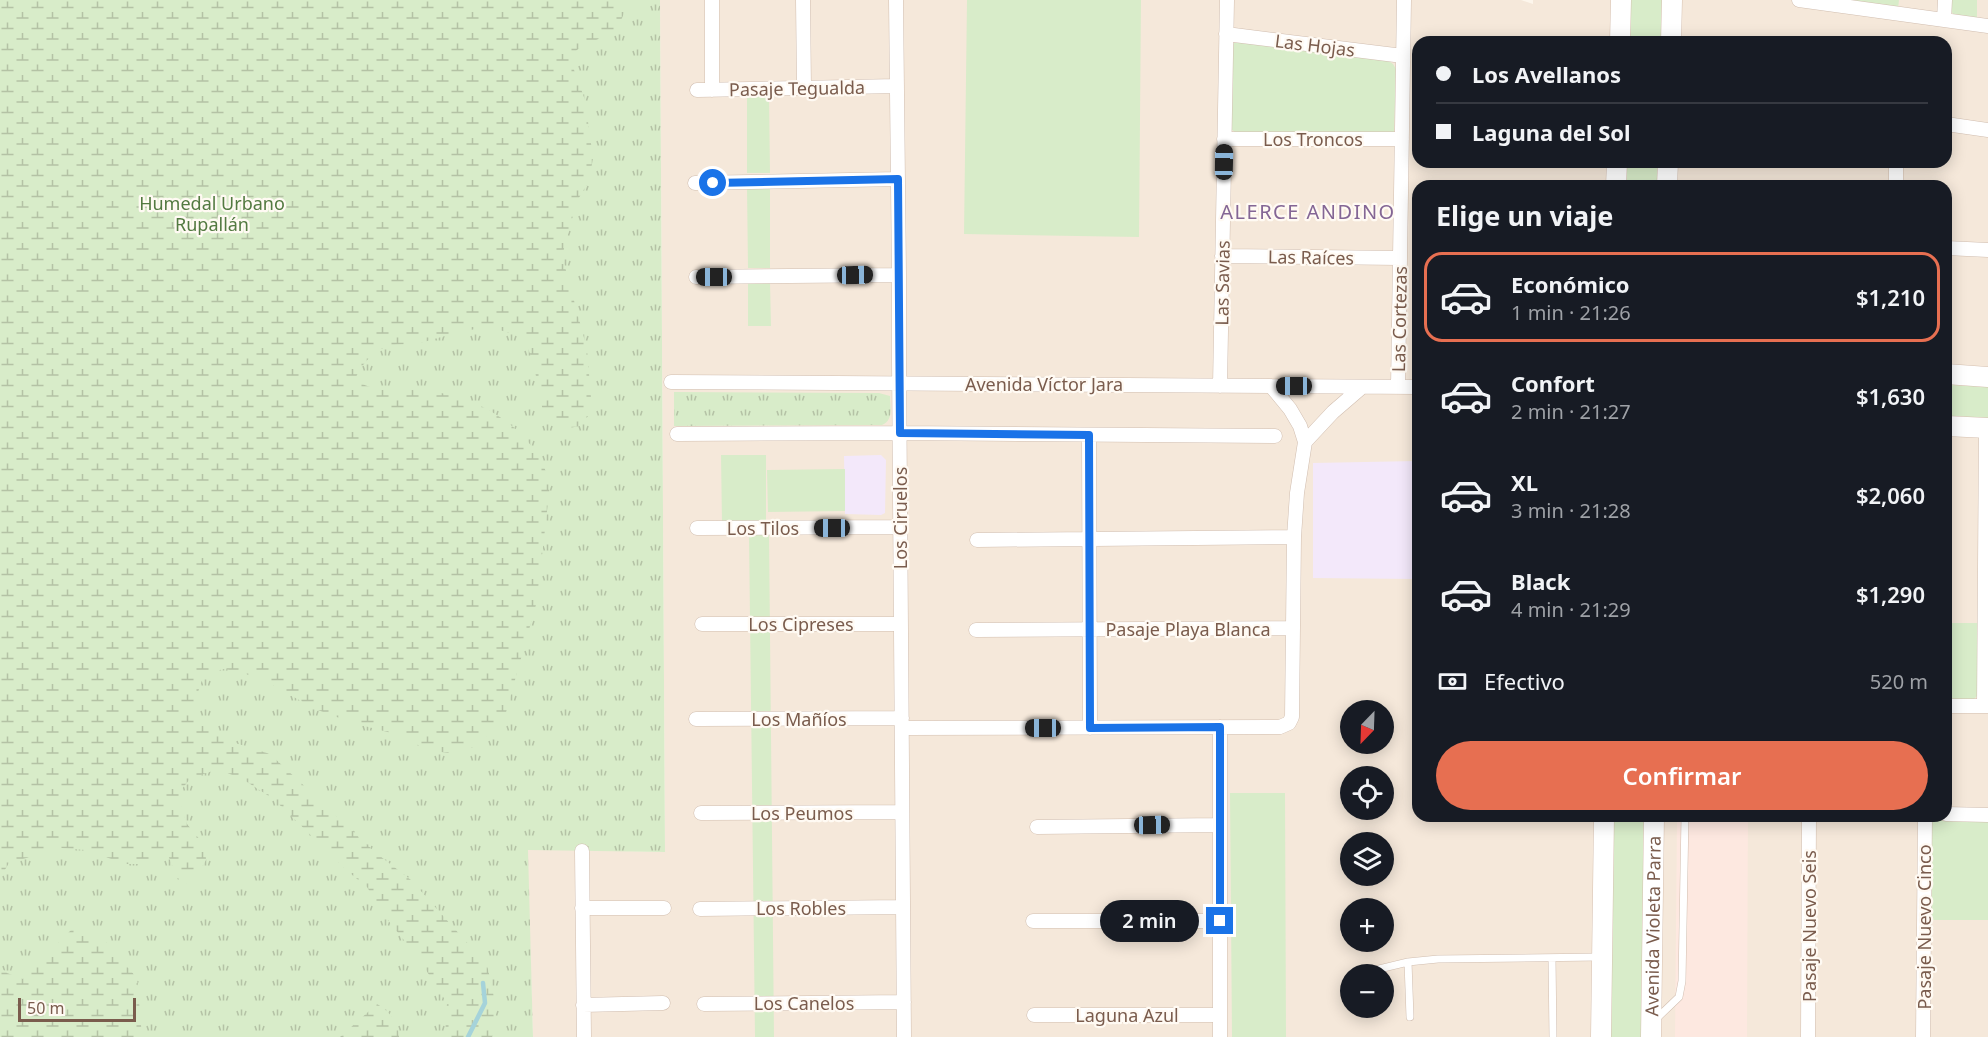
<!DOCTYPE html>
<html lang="es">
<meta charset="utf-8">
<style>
body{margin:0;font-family:"Noto Sans",sans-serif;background:#242831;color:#f1f3f6;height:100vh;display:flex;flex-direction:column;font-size:22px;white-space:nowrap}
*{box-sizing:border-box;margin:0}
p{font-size:20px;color:#9ea1a6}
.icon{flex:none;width:33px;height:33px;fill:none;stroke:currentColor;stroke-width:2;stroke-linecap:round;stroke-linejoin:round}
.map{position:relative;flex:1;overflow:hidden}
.panel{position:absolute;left:1412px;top:180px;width:540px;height:642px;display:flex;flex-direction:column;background:#171b24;border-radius:18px;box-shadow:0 3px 15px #0003}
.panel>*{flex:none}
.top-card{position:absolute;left:1412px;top:36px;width:540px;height:132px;border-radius:18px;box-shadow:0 3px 15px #0003;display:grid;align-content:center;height:132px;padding:0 24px;background:#171b24}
.needle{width:39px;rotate:203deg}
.fabs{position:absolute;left:1340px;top:700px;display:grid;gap:12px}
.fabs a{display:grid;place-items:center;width:54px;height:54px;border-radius:50%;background:#171b24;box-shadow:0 3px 15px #0003;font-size:30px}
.scale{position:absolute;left:18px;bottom:15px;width:118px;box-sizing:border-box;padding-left:6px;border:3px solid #7a5c4d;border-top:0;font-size:16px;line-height:21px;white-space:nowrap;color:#7a5c4d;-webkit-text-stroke:4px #fffaf3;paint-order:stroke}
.end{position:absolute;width:27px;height:27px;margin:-14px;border:8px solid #1a73e8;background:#fff;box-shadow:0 0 0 3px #fff}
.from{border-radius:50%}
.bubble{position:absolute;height:42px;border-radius:21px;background:#171b24;box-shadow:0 3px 15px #0003;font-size:20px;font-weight:600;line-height:42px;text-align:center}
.car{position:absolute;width:18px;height:36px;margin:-18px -9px;border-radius:8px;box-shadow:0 0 4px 2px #0007;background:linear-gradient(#222 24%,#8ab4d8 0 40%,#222 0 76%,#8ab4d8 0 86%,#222 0)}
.top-card b{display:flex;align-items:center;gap:21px;height:57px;font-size:22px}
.top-card b+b{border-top:2px solid #363941}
.top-card i{width:15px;height:15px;background:#f1f3f6}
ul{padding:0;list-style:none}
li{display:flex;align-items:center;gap:18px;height:90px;margin:0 12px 9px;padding:0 12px;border:3px solid transparent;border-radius:18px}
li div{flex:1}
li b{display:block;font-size:22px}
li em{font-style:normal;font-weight:600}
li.active{border-color:#e76f51}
li>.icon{width:54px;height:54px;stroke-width:1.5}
h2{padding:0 24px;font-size:27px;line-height:72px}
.pay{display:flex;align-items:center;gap:15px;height:66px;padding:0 24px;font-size:22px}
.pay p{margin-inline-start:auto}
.primary-button{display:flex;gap:12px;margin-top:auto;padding:12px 24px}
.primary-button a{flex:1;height:69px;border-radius:36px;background:#e76f51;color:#fff;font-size:24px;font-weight:600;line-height:69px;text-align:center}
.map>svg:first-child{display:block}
</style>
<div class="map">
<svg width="1988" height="1037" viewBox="0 0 1988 1037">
<defs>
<pattern id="grass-tufts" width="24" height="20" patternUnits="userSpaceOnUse" patternTransform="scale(1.5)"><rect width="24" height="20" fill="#d8ecc9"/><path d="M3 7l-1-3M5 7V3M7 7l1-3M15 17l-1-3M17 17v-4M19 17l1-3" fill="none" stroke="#b4c2a5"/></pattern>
<pattern id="wetland-marsh" width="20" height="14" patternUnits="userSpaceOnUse" patternTransform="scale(1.5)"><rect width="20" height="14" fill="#d8ecc9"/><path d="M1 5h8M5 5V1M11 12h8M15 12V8" fill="none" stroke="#b4c2a5"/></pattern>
</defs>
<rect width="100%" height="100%" fill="#fdf6ec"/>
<path fill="#f5e8da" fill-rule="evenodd" d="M 660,0 L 1521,0 L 1533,4 L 1533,0 L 1988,0 L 1988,1037 L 533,1037 L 527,849 L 665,852 ZM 1418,42 L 1946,42 L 1946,162 L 1418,162 ZM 1418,186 L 1946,186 L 1946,816 L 1418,816 ZM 1350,711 L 1383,711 L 1383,744 L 1350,744 ZM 1350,777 L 1383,777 L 1383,810 L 1350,810 ZM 1350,843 L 1383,843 L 1383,876 L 1350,876 ZM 1350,909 L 1383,909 L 1383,942 L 1350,942 ZM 1350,975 L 1383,975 L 1383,1008 L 1350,1008 Z"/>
<path fill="#fde8e0" d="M 1677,816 L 1748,816 L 1747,1037 L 1675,1037 Z"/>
<path fill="#f3e8fa" d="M 881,455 L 886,460 L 885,513 L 881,515 L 845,514 L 844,456 Z
M 1417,461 L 1417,579 L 1313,578 L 1313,463 Z"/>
<path fill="url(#grass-tufts)" d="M 0,0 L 660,0 L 665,852 L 528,850 L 533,1037 L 0,1037 Z
M 674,392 L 879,393 L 890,396 C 890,407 894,420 882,425 L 674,426 Z"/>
<path fill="url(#wetland-marsh)" d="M 0,0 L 629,0 C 626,8 622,20 617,27 C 604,42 578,41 570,59 L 585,100 L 593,158 L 589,181 L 577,201 L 562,256 L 587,349 L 591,398 L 589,415 L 580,426 L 563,429 L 548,421 L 542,407 L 534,366 L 525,339 C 484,319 460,333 420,343 C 409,345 393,343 383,348 C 370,354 361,366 355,379 C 374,395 403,388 426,391 C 478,395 537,430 550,484 L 537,601 L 503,723 L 465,753 L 449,753 L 427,750 L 399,735 L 353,723 L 315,709 L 269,683 L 241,672 L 224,669 L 204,674 L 193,707 L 198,723 L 232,742 L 270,754 L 376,853 L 411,880 L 487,965 L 496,1005 L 494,1033 L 492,1037 L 445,1037 L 447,1003 L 419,959 L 387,919 L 367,887 L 346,870 L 275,800 L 244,780 L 218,769 L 190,779 L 181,790 L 181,806 L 187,824 L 205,846 L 206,860 L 194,881 L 180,885 L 168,855 L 147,864 L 126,864 L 85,850 L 61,848 L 9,863 L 0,878 Z
M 72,929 L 90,933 L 107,943 L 137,978 L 142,1037 L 0,1037 L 0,967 L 7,973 L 23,979 Z
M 377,1004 C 389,1010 399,1024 399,1037 L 340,1037 Z"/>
<path fill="#d8ecc9" d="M 967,0 L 1141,0 L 1139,237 L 964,234 Z
M 1629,0 L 1663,0 L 1662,42 L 1628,42 Z
M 1831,0 L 1899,0 L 1898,9 Z
M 1951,0 L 1977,0 L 1977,18 L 1954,15 L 1951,11 Z
M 1238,42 L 1387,60 L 1393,64 L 1396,69 L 1394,132 L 1237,134 L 1230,128 L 1231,47 L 1234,43 Z
M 747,94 L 769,94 L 770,173 L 747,173 Z
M 1625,162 L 1659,162 L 1658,186 L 1624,186 Z
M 747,188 L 770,188 L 770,268 L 748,268 Z
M 748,282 L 770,282 L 771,326 L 748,326 Z
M 1946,385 L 1988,386 L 1988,419 L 1946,417 Z
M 721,455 L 766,455 L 766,523 L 722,523 Z
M 845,469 L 845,511 L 768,512 L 767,470 Z
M 749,534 L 769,534 L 774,1037 L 755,1037 Z
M 1946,623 L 1980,623 L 1979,694 L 1974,699 L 1946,699 Z
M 1230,793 L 1285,793 L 1286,1037 L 1232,1037 Z
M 1613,816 L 1646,816 L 1644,1037 L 1608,1037 Z
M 1936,819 L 1988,819 L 1988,920 L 1929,920 L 1931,821 Z"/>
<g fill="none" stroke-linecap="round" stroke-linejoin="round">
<path stroke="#a5d3da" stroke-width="4.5" d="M 468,1037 L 485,1003 L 483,983"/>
<g stroke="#d1beb0" stroke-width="8">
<path id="lane" d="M 1552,958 L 1553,1037
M 1370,975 L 1375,970 L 1408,962
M 1368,1011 L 1368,1008
M 1410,1017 L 1408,962 L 1438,959 L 1599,957
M 1655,1020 L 1679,997 L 1682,981 L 1685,816"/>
</g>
<g stroke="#d1beb0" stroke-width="15">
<path id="street" d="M 712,0 L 712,90
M 803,0 L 804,88
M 896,0 L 899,275 L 899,361 L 904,1037
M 1799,0 L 1988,26
M 1944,20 L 1945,0
M 1226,34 L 1403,56
M 697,90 L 897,86
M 1946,124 L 1988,130
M 1224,139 L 1402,139
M 695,183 L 898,179
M 1896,186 L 1896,162
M 1946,248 L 1988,250
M 1222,256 L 1400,258
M 696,277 L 899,275
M 671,382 L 1418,387
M 1220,386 L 1227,0
M 1398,387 L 1404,0
M 677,434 L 900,433 L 1275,436
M 1089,435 L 1090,728
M 1305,442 L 1333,412 L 1362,387
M 697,528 L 900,527
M 977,540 L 1294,537
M 702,624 L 901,624
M 976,630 L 1293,628
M 1946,706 L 1988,706
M 1984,706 L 1986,428
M 696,719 L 902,718
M 1220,727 L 1220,1037
M 902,728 L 1280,727 L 1289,723 L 1292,717 L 1294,537 L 1297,493 L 1305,442 L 1300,426 L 1290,409 L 1271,386
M 701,813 L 902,812
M 1946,814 L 1988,815
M 1037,827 L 1220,825
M 582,851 L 584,1037
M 582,908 L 664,908
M 700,909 L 903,907
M 1033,921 L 1220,921
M 704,1004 L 904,1002
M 583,1005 L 663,1003
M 1034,1015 L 1220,1015
M 1808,1037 L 1809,816
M 1923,1037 L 1925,816"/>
</g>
<g stroke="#d6c0b0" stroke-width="21">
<g id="secondary">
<path d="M 1620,42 L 1621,0"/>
<path d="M 1671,42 L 1672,0"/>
<path d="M 1616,186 L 1617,162"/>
<path d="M 1667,186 L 1668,162"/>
<path d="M 1946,374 L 1988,377"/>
<path d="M 1946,426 L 1988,428"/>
<path d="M 1601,1037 L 1604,816"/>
<path id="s1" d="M 1651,1037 L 1654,816"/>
</g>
</g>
<use href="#lane" stroke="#fff" stroke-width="7"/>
<use href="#street" stroke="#fff" stroke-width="14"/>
<use href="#secondary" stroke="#fff" stroke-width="20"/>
</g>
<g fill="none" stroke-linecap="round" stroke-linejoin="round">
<path stroke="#1a73e8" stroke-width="8" d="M 713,183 L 898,179 L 900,433 L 1089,435 L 1090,728 L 1220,727 L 1220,921"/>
</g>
<g text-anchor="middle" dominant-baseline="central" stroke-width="4.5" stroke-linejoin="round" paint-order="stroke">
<g font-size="18" fill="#7a5c4d" stroke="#fffaf3">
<text transform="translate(1315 45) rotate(7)">Las Hojas</text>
<text transform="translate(797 88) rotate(-1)">Pasaje Tegualda</text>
<text x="1313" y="139">Los Troncos</text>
<text transform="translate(1311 257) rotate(1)">Las Raíces</text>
<text transform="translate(1222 283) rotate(-89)">Las Savias</text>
<text transform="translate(1399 319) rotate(-89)">Las Cortezas</text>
<text x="1044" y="384">Avenida Víctor Jara</text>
<text transform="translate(900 518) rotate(-90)">Los Ciruelos</text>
<text x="763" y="528">Los Tilos</text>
<text x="801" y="624">Los Cipreses</text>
<text x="1188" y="629">Pasaje Playa Blanca</text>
<text x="799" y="719">Los Mañíos</text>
<text x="802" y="813">Los Peumos</text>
<text x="801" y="908">Los Robles</text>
<text transform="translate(1809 926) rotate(-90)">Pasaje Nuevo Seis</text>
<text stroke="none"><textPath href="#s1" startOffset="111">Avenida Violeta Parra</textPath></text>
<text transform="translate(1924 927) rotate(-90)">Pasaje Nuevo Cinco</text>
<text x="804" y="1003">Los Canelos</text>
<text x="1127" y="1015">Laguna Azul</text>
</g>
<g font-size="18" fill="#537a41" stroke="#fffaf3">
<text x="212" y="203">Humedal Urbano<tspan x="212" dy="21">Rupallán</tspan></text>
</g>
<g font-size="20" letter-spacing="1.5" fill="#846695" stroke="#fffaf3">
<text x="1308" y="211">ALERCE ANDINO</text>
</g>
</g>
</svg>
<div class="fabs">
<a><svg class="needle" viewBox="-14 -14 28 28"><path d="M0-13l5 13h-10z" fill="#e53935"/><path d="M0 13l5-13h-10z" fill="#9ea1a6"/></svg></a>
<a><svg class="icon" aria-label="locate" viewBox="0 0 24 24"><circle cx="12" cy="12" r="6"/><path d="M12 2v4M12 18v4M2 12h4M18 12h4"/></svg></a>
<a><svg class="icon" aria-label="layers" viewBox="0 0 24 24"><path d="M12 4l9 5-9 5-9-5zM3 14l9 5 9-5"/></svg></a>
<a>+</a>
<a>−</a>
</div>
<div class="scale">50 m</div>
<i class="end from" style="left:713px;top:183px"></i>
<i class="end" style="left:1220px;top:921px"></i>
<div class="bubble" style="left:1100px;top:900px;width:99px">2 min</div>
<i class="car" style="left:1224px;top:162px;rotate:1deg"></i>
<i class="car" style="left:855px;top:275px;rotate:89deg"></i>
<i class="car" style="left:714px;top:277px;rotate:270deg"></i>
<i class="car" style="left:1294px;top:386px;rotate:270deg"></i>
<i class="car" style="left:832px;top:528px;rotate:270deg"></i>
<i class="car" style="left:1043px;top:728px;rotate:270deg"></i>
<i class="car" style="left:1152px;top:825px;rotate:89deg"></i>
<div class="top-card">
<b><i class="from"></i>Los Avellanos</b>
<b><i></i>Laguna del Sol</b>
</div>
<section class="panel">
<h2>Elige un viaje</h2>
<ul>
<li class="active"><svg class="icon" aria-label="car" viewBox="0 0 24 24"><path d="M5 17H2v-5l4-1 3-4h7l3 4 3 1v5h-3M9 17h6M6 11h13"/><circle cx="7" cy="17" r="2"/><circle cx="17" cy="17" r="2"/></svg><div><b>Económico</b><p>1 min · 21:26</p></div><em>$1,210</em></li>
<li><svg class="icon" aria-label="car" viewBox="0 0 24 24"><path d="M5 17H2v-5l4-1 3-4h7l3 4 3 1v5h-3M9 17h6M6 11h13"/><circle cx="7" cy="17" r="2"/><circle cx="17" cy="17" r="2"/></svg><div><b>Confort</b><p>2 min · 21:27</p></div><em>$1,630</em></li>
<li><svg class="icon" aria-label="car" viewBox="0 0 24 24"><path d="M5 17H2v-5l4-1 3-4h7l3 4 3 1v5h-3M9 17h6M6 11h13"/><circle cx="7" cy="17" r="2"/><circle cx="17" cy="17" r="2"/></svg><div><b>XL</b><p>3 min · 21:28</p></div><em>$2,060</em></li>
<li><svg class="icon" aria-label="car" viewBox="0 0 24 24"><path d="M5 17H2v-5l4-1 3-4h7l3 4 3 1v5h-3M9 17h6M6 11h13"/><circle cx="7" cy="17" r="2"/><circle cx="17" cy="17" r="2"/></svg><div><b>Black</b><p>4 min · 21:29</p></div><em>$1,290</em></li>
</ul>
<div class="pay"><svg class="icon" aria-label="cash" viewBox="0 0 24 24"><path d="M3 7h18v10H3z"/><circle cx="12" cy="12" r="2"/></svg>Efectivo<p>520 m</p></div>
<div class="primary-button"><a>Confirmar</a></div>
</section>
</div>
